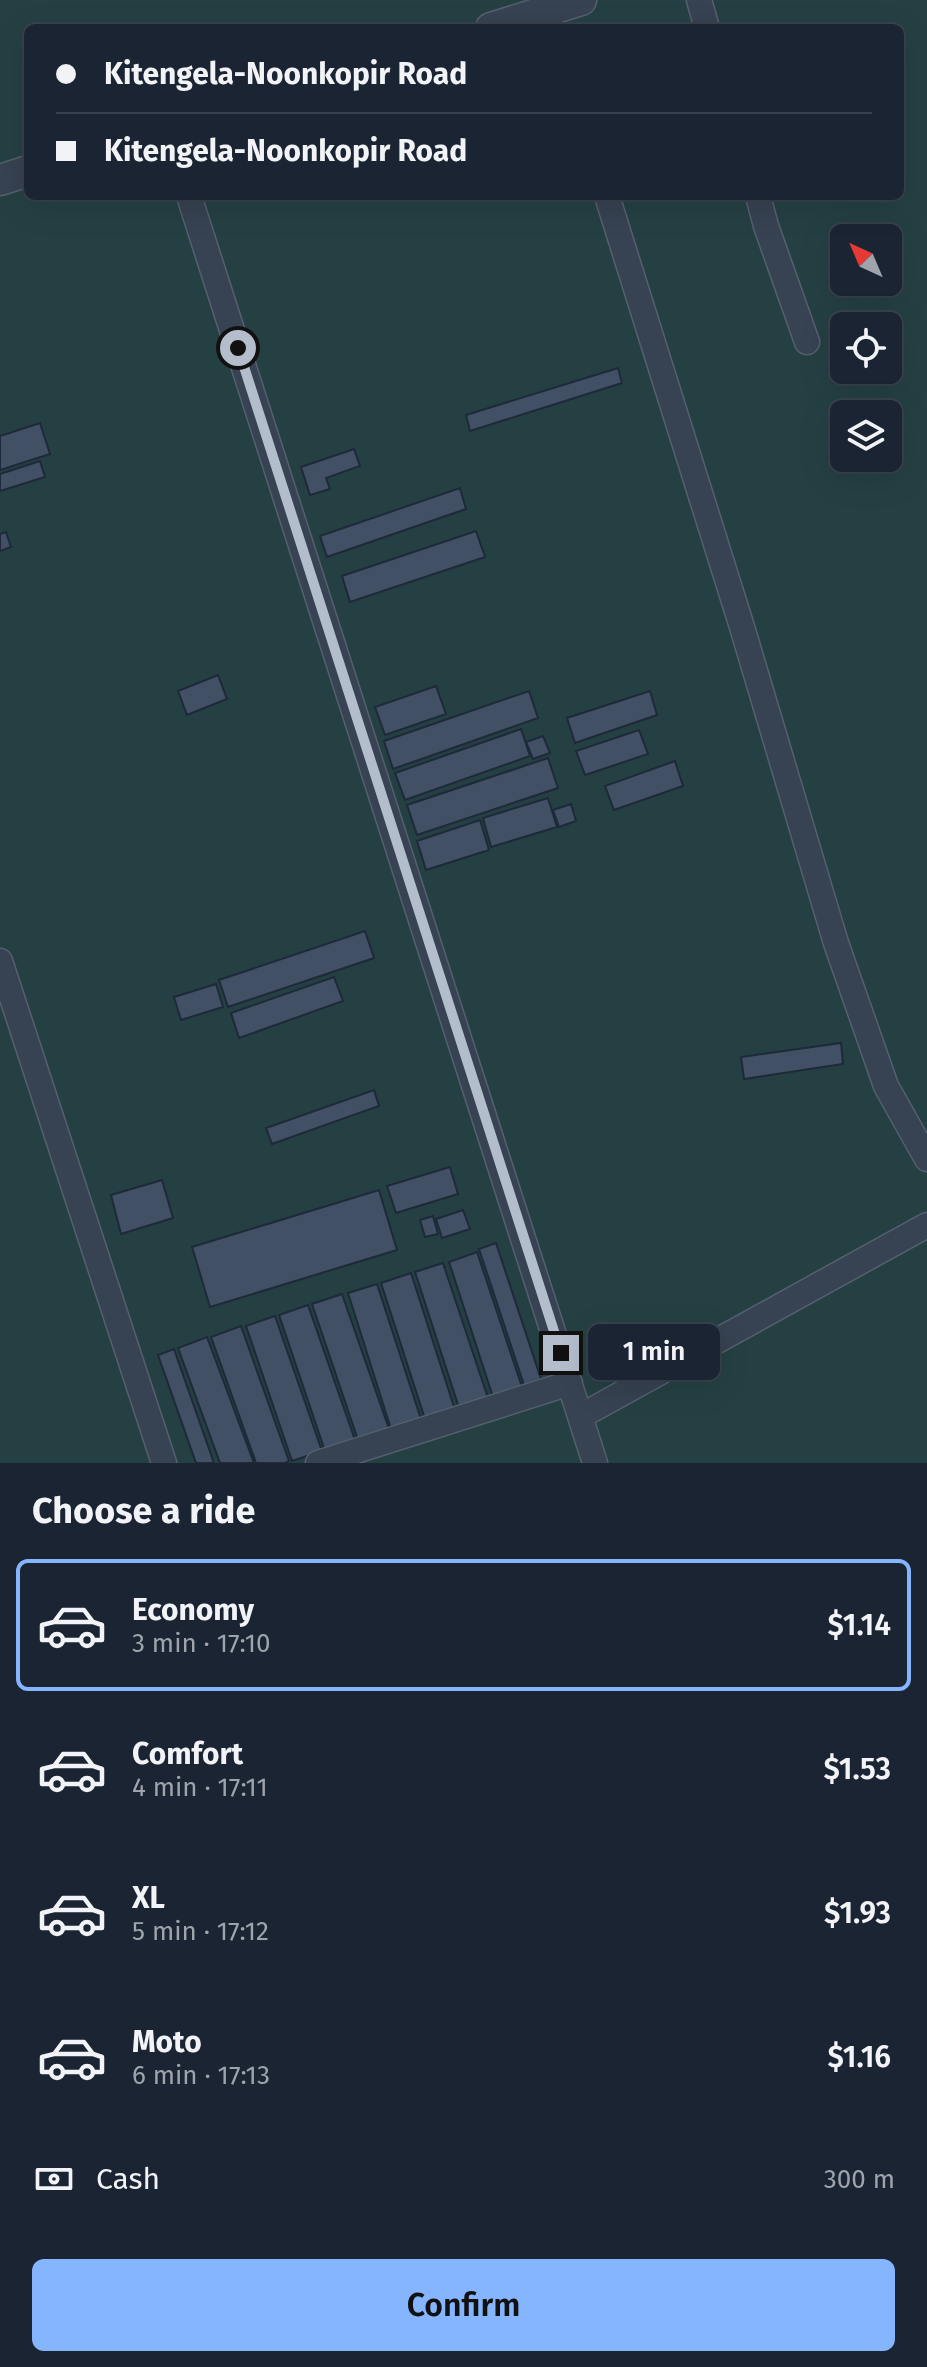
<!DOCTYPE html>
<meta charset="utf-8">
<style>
body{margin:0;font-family:"Fira Sans",sans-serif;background:#232c3a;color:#f1f3f6;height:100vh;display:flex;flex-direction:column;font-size:30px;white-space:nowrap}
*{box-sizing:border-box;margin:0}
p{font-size:26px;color:#9fa4ac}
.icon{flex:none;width:44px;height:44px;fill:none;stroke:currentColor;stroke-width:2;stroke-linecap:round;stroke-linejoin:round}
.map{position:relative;height:1463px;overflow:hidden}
.side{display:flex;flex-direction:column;background:#1a2432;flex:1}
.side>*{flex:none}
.top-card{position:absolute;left:24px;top:24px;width:880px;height:176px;border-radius:12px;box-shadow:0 8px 32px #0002,0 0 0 2px #38414d;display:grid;align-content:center;height:176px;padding:0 32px;background:#1a2432}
.needle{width:52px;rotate:316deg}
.tools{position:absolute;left:830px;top:224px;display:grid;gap:16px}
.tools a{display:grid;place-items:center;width:72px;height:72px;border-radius:12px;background:#1a2432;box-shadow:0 8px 32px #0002,0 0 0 2px #38414d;font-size:40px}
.end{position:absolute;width:36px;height:36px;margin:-18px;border:10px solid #b4bdcc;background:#111;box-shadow:0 0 0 4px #111}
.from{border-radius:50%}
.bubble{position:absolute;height:56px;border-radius:12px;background:#1a2432;box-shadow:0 8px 32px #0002,0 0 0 2px #38414d;font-size:26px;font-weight:600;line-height:56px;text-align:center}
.top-card b{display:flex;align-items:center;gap:28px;height:76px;font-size:30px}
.top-card b+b{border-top:2px solid #38414d}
.top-card i{width:20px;height:20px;background:#f1f3f6}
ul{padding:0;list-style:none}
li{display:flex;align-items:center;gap:24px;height:132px;margin:0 16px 12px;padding:0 16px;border:4px solid transparent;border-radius:12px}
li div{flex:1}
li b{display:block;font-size:30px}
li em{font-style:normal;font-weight:600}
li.current{border-color:#86b5ff}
li>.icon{width:72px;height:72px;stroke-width:1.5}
h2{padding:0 32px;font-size:36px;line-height:96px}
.pay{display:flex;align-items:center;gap:20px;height:88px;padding:0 32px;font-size:30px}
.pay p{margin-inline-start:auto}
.cta{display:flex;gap:16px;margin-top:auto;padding:16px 32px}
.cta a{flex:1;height:92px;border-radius:12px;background:#86b5ff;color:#111;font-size:32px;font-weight:600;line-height:92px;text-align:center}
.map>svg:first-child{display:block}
</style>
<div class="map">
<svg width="927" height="1463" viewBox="0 0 927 1463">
<rect width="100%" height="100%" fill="#233042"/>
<path fill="#254043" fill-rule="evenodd" d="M 0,0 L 927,0 L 927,1463 L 0,1463 ZM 28,28 L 900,28 L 900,196 L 28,196 ZM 844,238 L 888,238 L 888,282 L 844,282 ZM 844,326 L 888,326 L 888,370 L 844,370 ZM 844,414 L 888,414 L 888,458 L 844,458 Z"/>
<path fill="#415065" stroke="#1e2939" stroke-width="2" d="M 618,368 L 622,383 L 470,431 L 466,415 Z
M 40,423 L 50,454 L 0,470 L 0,436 Z
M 354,449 L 360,466 L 326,478 L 330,489 L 310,495 L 301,467 Z
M 40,461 L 45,477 L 0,491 L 0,474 Z
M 460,488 L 466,509 L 327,557 L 320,536 Z
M 476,531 L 485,557 L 350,602 L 342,576 Z
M 6,532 L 11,547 L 0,551 L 0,534 Z
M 218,675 L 227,699 L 187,715 L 178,691 Z
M 436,686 L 446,714 L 385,735 L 375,707 Z
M 529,691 L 538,718 L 393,769 L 384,741 Z
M 650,691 L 657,715 L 575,743 L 567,718 Z
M 521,729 L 530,756 L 405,800 L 395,773 Z
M 639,730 L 648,754 L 585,775 L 576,751 Z
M 543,736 L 550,753 L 533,759 L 526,742 Z
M 548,758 L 558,788 L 417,835 L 407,805 Z
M 675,761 L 683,786 L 614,810 L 605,786 Z
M 548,798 L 557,827 L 491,847 L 483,818 Z
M 571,804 L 576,821 L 559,827 L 553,810 Z
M 480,820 L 489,850 L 426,870 L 417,841 Z
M 365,931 L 374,958 L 228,1007 L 219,980 Z
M 334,977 L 343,1001 L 239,1038 L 231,1013 Z
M 216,984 L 223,1007 L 181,1020 L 174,997 Z
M 841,1043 L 843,1064 L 744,1079 L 741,1057 Z
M 374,1090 L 379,1106 L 272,1144 L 266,1128 Z
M 450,1167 L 458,1194 L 396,1213 L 387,1186 Z
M 162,1180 L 173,1218 L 121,1234 L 111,1195 Z
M 379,1190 L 397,1250 L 210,1307 L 192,1247 Z
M 463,1210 L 470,1229 L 442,1238 L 436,1219 Z
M 433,1216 L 438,1234 L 425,1237 L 420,1220 Z
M 496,1243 L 541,1379 L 524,1385 L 479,1249 Z
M 477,1252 L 522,1387 L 493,1397 L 449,1262 Z
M 443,1263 L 488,1398 L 459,1408 L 415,1272 Z
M 411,1273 L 455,1410 L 425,1419 L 381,1283 Z
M 377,1284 L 421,1419 L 391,1429 L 348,1293 Z
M 342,1294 L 389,1429 L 358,1440 L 312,1304 Z
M 308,1305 L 355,1440 L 325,1451 L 279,1315 Z
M 275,1316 L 322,1451 L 292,1461 L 246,1326 Z
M 241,1326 L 289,1461 L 285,1463 L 256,1463 L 211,1337 Z
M 207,1337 L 254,1463 L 220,1463 L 178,1348 Z
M 174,1349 L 214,1463 L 196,1463 L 158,1355 Z"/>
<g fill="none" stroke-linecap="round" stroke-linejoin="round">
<g stroke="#55606f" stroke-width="27">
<path id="minor" d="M 699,0 L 707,28
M 189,196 L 595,1463
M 607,196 L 742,627 L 836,943 L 886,1086 L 927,1159
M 758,196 L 766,226 L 807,342
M 0,961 L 164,1463
M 581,1416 L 927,1225
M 318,1463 L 570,1383"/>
</g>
<g stroke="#55606f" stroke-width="33">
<path id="tertiary" d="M 491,28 L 581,0
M 0,180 L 28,171"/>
</g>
<use href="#minor" stroke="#374252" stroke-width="24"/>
<use href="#tertiary" stroke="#374252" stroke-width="30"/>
</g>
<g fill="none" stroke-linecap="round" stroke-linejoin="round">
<path stroke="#b4bdcc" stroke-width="10" d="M 238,348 L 561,1353"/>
</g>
</svg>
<div class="tools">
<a><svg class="needle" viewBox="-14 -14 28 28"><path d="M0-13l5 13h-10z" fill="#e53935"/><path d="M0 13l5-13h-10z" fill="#9fa4ac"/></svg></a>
<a><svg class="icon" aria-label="locate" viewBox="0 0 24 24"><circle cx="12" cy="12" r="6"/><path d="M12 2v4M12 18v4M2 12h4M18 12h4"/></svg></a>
<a><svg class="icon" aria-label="layers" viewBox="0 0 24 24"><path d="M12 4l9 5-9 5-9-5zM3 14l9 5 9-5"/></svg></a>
</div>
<i class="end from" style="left:238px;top:348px"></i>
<i class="end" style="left:561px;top:1353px"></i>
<div class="bubble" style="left:588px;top:1324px;width:132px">1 min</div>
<div class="top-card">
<b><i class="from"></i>Kitengela-Noonkopir Road</b>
<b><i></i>Kitengela-Noonkopir Road</b>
</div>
</div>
<section class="side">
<h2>Choose a ride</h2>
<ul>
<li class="current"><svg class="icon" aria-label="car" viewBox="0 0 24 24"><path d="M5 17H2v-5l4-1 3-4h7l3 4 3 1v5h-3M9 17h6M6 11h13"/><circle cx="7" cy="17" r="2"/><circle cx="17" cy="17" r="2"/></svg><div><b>Economy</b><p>3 min · 17:10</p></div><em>$1.14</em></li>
<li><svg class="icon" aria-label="car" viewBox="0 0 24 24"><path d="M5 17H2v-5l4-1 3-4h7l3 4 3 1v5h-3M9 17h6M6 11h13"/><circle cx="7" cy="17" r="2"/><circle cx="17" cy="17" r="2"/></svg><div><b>Comfort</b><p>4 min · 17:11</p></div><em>$1.53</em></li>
<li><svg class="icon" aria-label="car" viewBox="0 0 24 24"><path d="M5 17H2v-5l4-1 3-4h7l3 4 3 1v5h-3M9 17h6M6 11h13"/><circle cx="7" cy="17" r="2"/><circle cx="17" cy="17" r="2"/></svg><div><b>XL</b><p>5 min · 17:12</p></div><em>$1.93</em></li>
<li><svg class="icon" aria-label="car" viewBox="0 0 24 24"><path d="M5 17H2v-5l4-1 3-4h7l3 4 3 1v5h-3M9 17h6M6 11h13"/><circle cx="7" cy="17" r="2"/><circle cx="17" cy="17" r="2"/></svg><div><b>Moto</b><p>6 min · 17:13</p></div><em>$1.16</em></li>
</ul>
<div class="pay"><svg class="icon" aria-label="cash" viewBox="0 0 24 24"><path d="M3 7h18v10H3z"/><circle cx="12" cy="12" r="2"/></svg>Cash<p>300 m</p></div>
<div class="cta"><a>Confirm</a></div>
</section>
